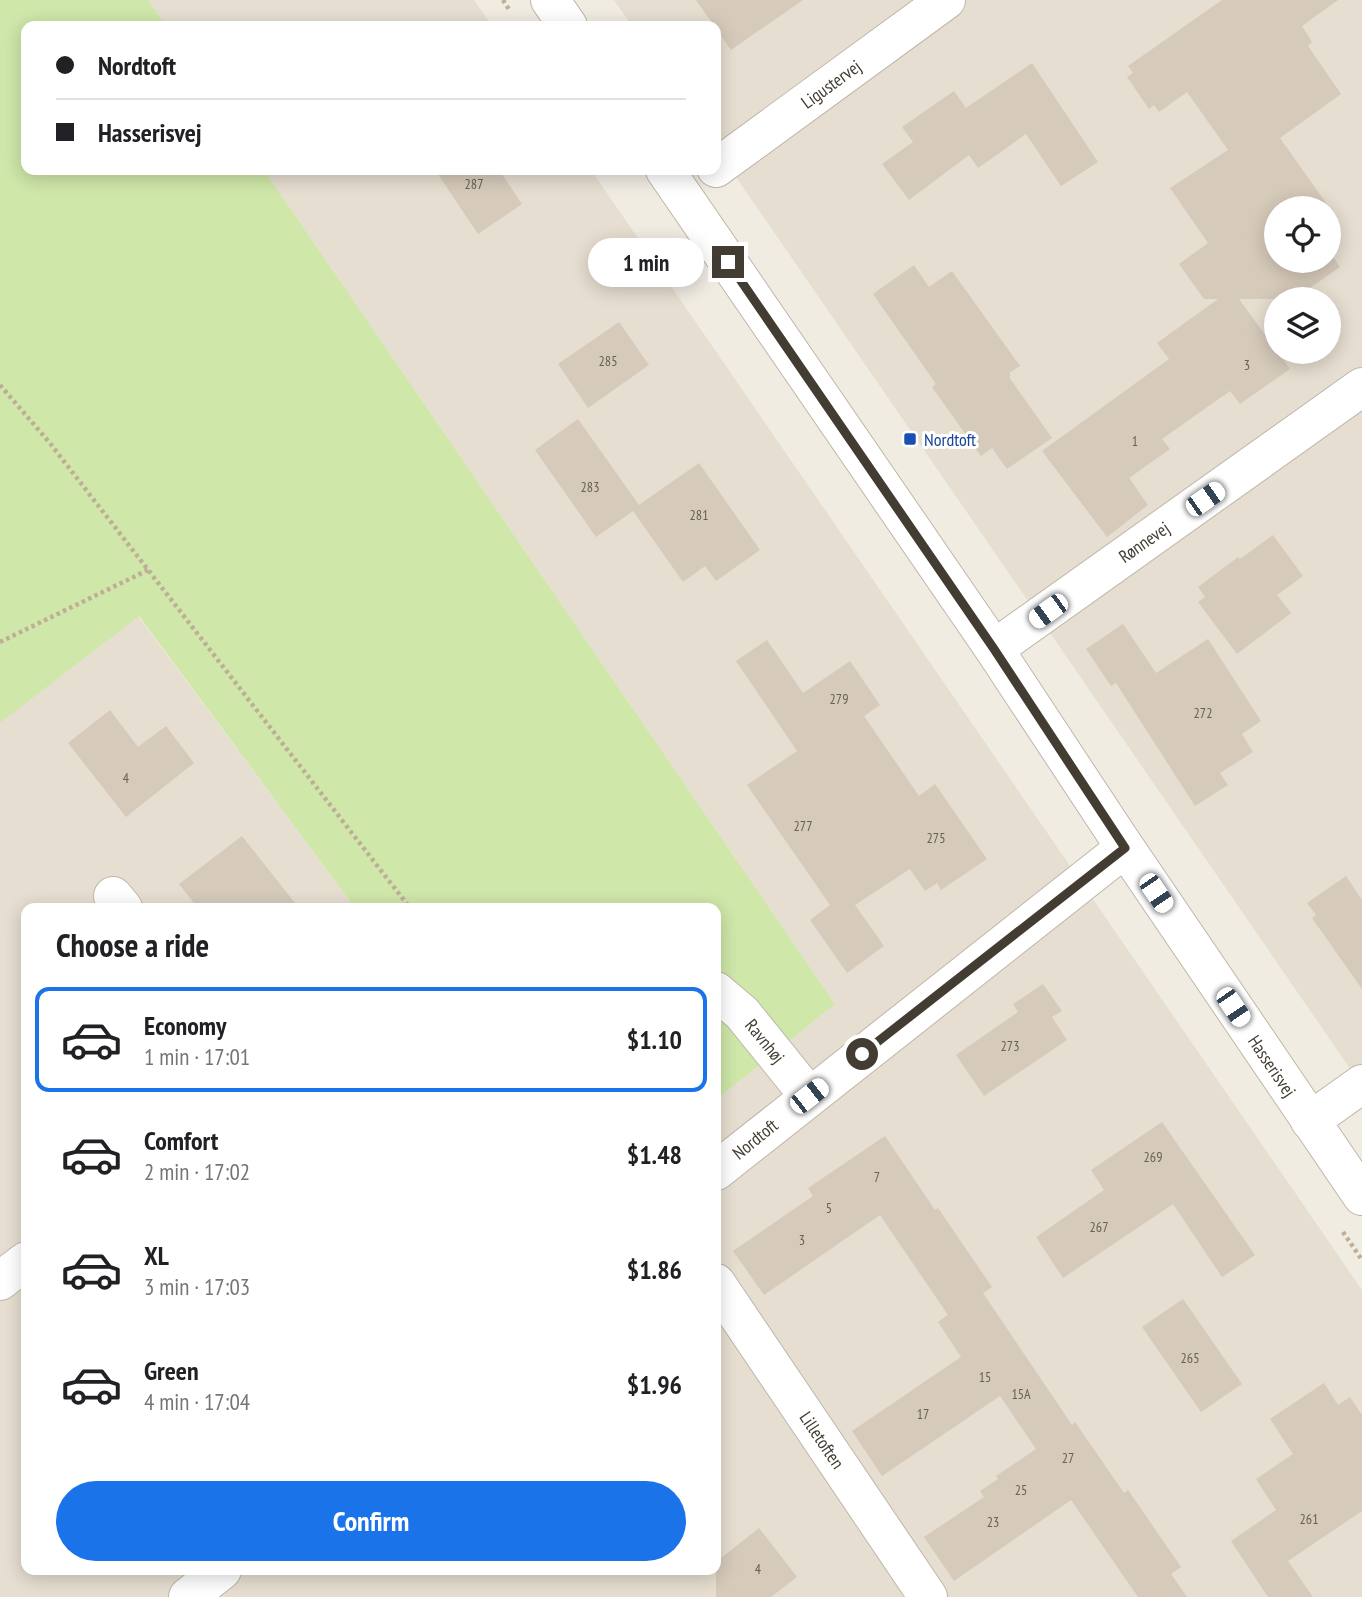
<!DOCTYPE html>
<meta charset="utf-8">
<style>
body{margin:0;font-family:"PT Sans Narrow",sans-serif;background:#f6f6f6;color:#202124;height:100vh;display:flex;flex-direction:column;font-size:26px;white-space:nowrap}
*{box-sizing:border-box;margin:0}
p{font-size:23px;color:#757577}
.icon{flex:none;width:38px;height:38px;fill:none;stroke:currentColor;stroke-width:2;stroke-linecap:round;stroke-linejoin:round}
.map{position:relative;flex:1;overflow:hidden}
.side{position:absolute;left:21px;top:903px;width:700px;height:672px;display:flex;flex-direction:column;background:#fff;border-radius:14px;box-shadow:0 4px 18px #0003}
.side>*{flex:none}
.banner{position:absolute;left:21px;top:21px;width:700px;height:154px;border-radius:14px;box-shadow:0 4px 18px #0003;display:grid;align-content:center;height:154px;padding:0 35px;background:#fff}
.tools{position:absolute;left:1264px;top:196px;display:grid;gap:14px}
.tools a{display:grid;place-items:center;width:77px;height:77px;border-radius:50%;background:#fff;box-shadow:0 4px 18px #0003;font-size:35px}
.end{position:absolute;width:32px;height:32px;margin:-16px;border:9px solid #433c33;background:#fff;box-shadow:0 0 0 4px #fff}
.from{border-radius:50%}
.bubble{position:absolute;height:49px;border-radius:24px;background:#fff;box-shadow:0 4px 18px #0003;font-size:23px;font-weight:700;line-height:49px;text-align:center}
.car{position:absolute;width:21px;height:42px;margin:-21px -10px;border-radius:9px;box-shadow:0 0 5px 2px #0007;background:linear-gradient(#fff 24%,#345 0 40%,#fff 0 76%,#345 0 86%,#fff 0)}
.banner b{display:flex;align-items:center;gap:24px;height:66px;font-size:26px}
.banner b+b{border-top:2px solid #e0e0e0}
.banner i{width:18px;height:18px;background:#202124}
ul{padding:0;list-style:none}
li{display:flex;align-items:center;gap:21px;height:105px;margin:0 14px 10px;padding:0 21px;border:4px solid transparent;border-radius:14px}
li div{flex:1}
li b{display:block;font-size:26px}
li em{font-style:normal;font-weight:700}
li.current{border-color:#1a73e8}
li>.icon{width:63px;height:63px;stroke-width:1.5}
h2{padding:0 35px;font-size:32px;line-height:84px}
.cta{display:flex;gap:14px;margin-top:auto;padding:14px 35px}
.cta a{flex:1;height:80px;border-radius:42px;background:#1a73e8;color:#fff;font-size:28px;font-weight:700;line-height:80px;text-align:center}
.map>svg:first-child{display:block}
</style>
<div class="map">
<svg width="1362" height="1597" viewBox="0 0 1362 1597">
<rect width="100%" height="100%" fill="#f1ece2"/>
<path fill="#e6ded0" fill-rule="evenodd" d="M 148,0 L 474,0 L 492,26 L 166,26 Z
M 614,0 L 1362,0 L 1362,1086 L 716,148 L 716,26 L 632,26 ZM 1276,208 L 1328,208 L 1328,261 L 1276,261 ZM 1276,299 L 1328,299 L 1328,352 L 1276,352 Z
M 264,170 L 591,170 L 1362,1290 L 1362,1597 L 0,1597 L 0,723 L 138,616 L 355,908 L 26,908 L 26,1570 L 716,1570 L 716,1100 L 835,1004 Z"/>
<path fill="#cfe7a9" d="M 0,0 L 148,0 L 166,26 L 26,26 L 26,170 L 264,170 L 835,1004 L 716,1100 L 716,908 L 355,908 L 139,616 L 0,723 Z"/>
<path fill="#d6caba" d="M 696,0 L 803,0 L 731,50 Z
M 1222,0 L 1338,0 L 1302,26 L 1312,42 L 1308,46 L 1341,94 L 1280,138 L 1326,203 L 1319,208 L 1276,208 L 1276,261 L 1328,261 L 1328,249 L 1340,267 L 1294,299 L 1239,299 L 1290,369 L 1240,404 L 1230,391 L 1162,439 L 1170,449 L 1129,478 L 1148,505 L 1107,537 L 1042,451 L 1169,359 L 1157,343 L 1218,299 L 1204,299 L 1179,264 L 1208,243 L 1170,188 L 1228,150 L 1187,92 L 1159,112 L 1154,105 L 1149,109 L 1127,77 L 1133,73 L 1128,66 Z
M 1032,63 L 1098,162 L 1061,186 L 1026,134 L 978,168 L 969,155 L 909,200 L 882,164 L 913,142 L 902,127 L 954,91 L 966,108 Z
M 435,170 L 499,170 L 522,204 L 478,234 Z
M 914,265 L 929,287 L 952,271 L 1020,366 L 1009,373 L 1011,376 L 1009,377 L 1052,438 L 1007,469 L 992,448 L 981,456 L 932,387 L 936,384 L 873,294 Z
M 619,322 L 649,365 L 588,408 L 558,364 Z
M 578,419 L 639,505 L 699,463 L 760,550 L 716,581 L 705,566 L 683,582 L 633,511 L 596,537 L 535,450 Z
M 1273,535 L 1303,576 L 1277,595 L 1291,613 L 1237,654 L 1198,602 L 1205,597 L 1198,587 L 1238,557 L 1240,559 Z
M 1123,624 L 1156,673 L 1208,639 L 1261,721 L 1242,734 L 1253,752 L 1220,773 L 1228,785 L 1195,806 L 1116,683 L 1111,686 L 1086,649 Z
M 767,640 L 803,693 L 850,661 L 880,705 L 864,716 L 919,796 L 935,784 L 987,859 L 941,890 L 937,883 L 925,891 L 910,869 L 855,905 L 884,946 L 847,973 L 810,920 L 830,905 L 747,785 L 797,751 L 736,661 Z
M 110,710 L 138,747 L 166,726 L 194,763 L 126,817 L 68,743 Z
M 242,836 L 299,908 L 198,908 L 179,884 Z
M 1346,876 L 1362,900 L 1362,989 L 1312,918 L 1316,915 L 1307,903 Z
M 1043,984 L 1062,1011 L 1052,1017 L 1067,1040 L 984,1096 L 956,1055 L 1018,1012 L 1013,1004 Z
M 1162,1122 L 1255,1255 L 1222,1277 L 1173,1204 L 1063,1278 L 1036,1237 L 1104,1190 L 1091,1170 Z
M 885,1136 L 935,1210 L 938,1208 L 992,1287 L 983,1293 L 1072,1425 L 1075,1422 L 1124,1493 L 1128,1490 L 1181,1567 L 1171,1574 L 1187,1597 L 1138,1597 L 1071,1500 L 954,1581 L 924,1537 L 984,1497 L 980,1491 L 998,1479 L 996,1476 L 1036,1449 L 1000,1396 L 882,1476 L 852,1431 L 961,1357 L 938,1322 L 948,1315 L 880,1215 L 764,1295 L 733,1251 L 813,1196 L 808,1188 Z
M 1183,1299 L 1242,1384 L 1201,1412 L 1142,1327 Z
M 1324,1383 L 1338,1405 L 1350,1397 L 1362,1415 L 1362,1511 L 1288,1561 L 1313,1597 L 1268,1597 L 1231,1541 L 1276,1510 L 1256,1479 L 1293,1454 L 1270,1419 Z
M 759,1528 L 797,1577 L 771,1597 L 716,1597 L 716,1562 Z"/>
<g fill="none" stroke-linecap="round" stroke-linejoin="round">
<g stroke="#c0b6a8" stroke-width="40">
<path id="minor" d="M 716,168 L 946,0
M 994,649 L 1362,387
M 113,896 L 123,908
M 716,991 L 742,1013 L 809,1096
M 1310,1121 L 1362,1084
M 716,1171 L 1125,848
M 0,1281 L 26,1261
M 716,1283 L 928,1597
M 188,1597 L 222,1570"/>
</g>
<g stroke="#c0b6a8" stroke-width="40">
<path id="tertiary" d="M 550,0 L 568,26
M 665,170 L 994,649 L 1118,837 L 1362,1196"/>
</g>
<path stroke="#bfae96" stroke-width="4.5" stroke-dasharray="3.5 3.5" stroke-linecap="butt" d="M 503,0 L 510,11
M 0,385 L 49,442 L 410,908
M 0,642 L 148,570
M 1343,1232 L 1362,1260"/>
<use href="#minor" stroke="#fff" stroke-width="38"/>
<use href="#tertiary" stroke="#fff" stroke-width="38"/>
</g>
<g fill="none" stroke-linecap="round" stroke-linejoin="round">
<path stroke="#433c33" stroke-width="9" d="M 728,262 L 994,649 L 1125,848 L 862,1054"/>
</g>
<rect fill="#1a4fb4" stroke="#fff" stroke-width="2.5" x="903" y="432" width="14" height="14" rx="3.5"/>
<g text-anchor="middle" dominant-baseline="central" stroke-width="6" stroke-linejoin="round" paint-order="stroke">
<g font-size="14" fill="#686055">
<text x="474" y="184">287</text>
<text x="608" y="361">285</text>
<text x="1247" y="365">3</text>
<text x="1135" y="441">1</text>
<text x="590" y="487">283</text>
<text x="699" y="515">281</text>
<text x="839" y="699">279</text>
<text x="1203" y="713">272</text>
<text x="126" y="778">4</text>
<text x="803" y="826">277</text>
<text x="936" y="838">275</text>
<text x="1010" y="1046">273</text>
<text x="1153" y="1157">269</text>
<text x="877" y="1177">7</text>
<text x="829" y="1208">5</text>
<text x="1099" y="1227">267</text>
<text x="802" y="1240">3</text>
<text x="1190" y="1358">265</text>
<text x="985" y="1377">15</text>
<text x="1021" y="1394">15A</text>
<text x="923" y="1414">17</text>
<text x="1068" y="1458">27</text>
<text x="1021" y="1490">25</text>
<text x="1309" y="1519">261</text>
<text x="993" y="1522">23</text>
<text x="758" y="1569">4</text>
</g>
<g font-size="18" fill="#433c33" stroke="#fff">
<text transform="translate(831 84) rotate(-36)">Ligustervej</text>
<text transform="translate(1144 542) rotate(-35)">Rønnevej</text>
<text transform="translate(765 1041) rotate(51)">Ravnhøj</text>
<text transform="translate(1272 1066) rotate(56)">Hasserisvej</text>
<text transform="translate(755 1139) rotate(-39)">Nordtoft</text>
<text transform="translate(822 1440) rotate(56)">Lilletoften</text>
</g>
<g font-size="18" fill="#164399" stroke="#fff" text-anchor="start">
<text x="924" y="439">Nordtoft</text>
</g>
</g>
</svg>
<div class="tools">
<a><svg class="icon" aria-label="locate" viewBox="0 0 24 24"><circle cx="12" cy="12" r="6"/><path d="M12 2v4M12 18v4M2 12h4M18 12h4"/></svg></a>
<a><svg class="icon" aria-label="layers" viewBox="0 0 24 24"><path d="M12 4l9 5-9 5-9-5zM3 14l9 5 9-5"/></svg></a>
</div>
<i class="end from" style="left:862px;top:1054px"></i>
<i class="end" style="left:728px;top:262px"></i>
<div class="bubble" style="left:588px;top:238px;width:116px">1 min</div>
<i class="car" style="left:1205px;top:499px;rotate:55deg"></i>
<i class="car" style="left:1048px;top:611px;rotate:234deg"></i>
<i class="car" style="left:1156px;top:893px;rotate:146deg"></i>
<i class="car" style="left:1233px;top:1007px;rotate:146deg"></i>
<i class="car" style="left:809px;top:1096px;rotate:52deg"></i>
<div class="banner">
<b><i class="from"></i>Nordtoft</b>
<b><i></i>Hasserisvej</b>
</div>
<section class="side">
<h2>Choose a ride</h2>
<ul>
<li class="current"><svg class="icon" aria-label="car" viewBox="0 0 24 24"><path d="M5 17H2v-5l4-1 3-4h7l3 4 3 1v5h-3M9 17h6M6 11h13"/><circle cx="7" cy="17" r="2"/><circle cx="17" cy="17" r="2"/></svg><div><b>Economy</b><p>1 min · 17:01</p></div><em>$1.10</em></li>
<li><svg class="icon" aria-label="car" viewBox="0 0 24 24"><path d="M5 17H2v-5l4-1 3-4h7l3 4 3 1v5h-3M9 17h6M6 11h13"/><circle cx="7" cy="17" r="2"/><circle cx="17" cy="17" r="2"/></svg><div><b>Comfort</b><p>2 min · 17:02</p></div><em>$1.48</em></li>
<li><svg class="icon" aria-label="car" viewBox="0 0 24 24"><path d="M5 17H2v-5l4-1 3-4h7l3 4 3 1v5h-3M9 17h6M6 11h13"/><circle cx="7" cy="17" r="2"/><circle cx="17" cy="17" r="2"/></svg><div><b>XL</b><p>3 min · 17:03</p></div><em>$1.86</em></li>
<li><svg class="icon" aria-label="car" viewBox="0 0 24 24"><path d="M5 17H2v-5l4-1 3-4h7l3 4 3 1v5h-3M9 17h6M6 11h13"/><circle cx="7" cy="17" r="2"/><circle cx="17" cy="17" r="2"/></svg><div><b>Green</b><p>4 min · 17:04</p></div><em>$1.96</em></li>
</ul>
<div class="cta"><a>Confirm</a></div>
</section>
</div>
